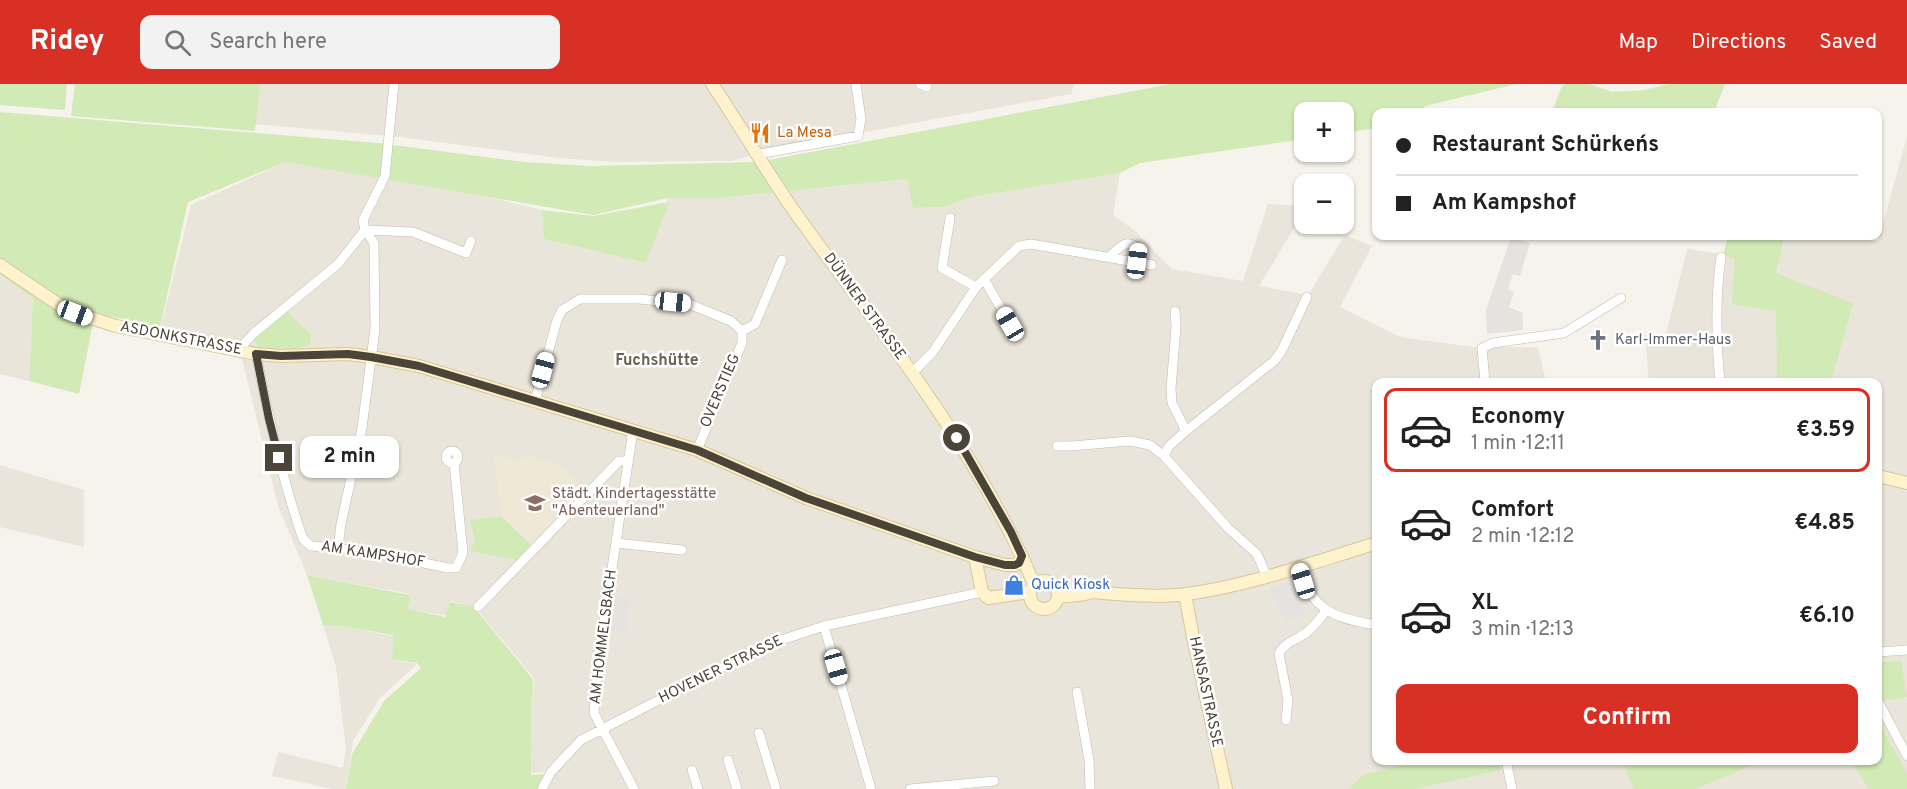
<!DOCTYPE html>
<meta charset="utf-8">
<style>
body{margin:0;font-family:Overpass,sans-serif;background:#f2f2f2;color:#222;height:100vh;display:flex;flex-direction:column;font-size:22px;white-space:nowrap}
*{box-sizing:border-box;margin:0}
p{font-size:20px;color:#767676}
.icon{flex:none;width:33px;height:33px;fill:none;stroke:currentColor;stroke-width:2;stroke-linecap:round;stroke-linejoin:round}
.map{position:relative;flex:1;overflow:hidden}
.side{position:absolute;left:1372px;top:294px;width:510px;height:387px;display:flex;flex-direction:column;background:#fff;border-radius:12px;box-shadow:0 2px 4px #0004}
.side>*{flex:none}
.top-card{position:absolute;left:1372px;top:24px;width:510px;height:132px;border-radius:12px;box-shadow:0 2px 4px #0004;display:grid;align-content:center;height:132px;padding:0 24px;background:#fff}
.tools{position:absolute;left:1294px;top:18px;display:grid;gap:12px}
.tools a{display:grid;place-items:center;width:60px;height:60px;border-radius:12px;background:#fff;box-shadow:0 2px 4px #0004;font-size:30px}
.end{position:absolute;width:27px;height:27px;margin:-14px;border:8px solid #4b4439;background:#fff;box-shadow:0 0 0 3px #fff}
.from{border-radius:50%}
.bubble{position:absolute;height:42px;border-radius:12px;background:#fff;box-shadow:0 2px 4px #0004;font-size:20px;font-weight:700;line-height:42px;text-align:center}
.car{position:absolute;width:18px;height:36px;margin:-18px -9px;border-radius:8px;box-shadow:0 0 4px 2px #0007;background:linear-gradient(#fff 24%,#345 0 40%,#fff 0 76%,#345 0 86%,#fff 0)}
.top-card b{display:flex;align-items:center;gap:21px;height:57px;font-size:22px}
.top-card b+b{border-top:2px solid #e0e0e0}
.top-card i{width:15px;height:15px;background:#222}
ul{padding:10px 0 0;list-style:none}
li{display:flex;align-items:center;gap:18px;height:84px;margin:0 12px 9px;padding:0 12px;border:3px solid transparent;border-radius:12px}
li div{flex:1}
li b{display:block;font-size:22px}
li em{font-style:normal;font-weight:700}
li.active{border-color:#d93025}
li>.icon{width:54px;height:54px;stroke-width:1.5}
.primary-button{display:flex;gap:12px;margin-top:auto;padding:12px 24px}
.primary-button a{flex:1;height:69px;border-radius:12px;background:#d93025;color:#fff;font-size:24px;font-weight:700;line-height:69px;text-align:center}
header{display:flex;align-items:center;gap:36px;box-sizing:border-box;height:84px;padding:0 30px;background:#d93025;color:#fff}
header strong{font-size:28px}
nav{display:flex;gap:33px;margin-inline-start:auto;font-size:21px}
.search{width:420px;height:54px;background:#f2f2f2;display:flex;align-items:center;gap:15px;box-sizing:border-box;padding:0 21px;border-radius:12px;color:#767676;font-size:22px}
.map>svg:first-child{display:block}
</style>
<header>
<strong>Ridey</strong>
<div class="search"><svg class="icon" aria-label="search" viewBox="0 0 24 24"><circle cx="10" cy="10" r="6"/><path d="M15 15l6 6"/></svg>Search here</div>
<nav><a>Map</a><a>Directions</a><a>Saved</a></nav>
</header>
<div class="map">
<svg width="1907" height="705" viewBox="0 0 1907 705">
<rect width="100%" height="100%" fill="#f6f3ec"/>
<path fill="#eae5da" d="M 78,0 L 1074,0 L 1071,10 L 774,65 L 732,77 L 615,78 L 559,74 L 400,53 L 76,24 Z
M 1907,53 L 1907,705 L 547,705 L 557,686 L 531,689 L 534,594 L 474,522 L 450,517 L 447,532 L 408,525 L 410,510 L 307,491 L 278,422 L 242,275 L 158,254 L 191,121 L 285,78 L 480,111 L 542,126 L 544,155 L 646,179 L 668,114 L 719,114 L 907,95 L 913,124 L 944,123 L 971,113 L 1120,89 L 1113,131 L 1134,146 L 1172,185 L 1243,197 L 1268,120 L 1305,122 L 1305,126 L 1259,202 L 1308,211 L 1345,151 L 1372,162 L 1340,223 L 1400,253 L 1473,263 L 1538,263 L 1546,298 L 1377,298 L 1377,676 L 1878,676 L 1878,298 L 1649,298 L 1645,251 L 1666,250 L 1687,165 L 1728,171 L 1734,152 L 1856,152 L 1878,157 Z
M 0,190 L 33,213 L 29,297 L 0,290 Z
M 0,381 L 84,406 L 84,463 L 0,443 Z
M 323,541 L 346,543 L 393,552 L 392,575 L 417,580 L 380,614 L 353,657 L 346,705 L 333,705 L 272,692 L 278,668 L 343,684 L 346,665 L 336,583 Z"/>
<path fill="#e6e2dd" d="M 615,512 L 630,514 L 626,550 L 611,548 Z"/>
<path fill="#efe8d6" d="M 494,371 L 511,375 L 525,376 L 527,371 L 558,381 L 583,405 L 531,461 L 501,432 Z"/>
<path fill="#d2eab5" d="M 0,0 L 67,0 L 65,26 L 0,21 Z
M 75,0 L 260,0 L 255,47 L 71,32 Z
M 1171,0 L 1516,0 L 1425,22 L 1421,28 L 1377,28 L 1377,44 L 1344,49 L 1344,28 L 1305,28 L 1305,55 L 1140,79 L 1120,89 L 971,113 L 944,123 L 913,124 L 907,95 L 719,114 L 668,114 L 593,131 L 285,78 L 188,118 L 160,243 L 95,229 L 79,310 L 29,297 L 33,214 L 0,190 L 0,28 L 378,59 L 524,78 L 591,82 L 758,78 Z
M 1565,0 L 1589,0 L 1613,8 L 1644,6 L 1669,0 L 1725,0 L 1714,28 L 1552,28 L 1561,4 Z
M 669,118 L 646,179 L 544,155 L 542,126 L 593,132 Z
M 1728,152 L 1784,152 L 1776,189 L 1853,219 L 1831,298 L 1777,298 L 1776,227 L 1732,220 L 1735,175 L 1723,171 Z
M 285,226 L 311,250 L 310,261 L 294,265 L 258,263 L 254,254 Z
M 501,432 L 531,461 L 517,476 L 470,467 L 475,457 L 470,436 Z
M 307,491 L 410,511 L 408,525 L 446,533 L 450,518 L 473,522 L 533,595 L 531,691 L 548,690 L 539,705 L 346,705 L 352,670 L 384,617 L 421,584 L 417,579 L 392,575 L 393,551 L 346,543 L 323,541 Z
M 1901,577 L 1907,613 L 1882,617 L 1878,609 L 1878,578 Z
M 1878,637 L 1907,689 L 1907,705 L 1869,705 L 1851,677 L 1878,676 Z
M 1413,677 L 1499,677 L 1501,686 L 1414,705 L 1349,705 L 1363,691 L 1413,678 Z
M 1623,677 L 1623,676 L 1763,677 L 1695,705 L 1633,705 Z"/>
<path fill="#e5e3e0" d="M 1511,153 L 1530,159 L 1520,192 L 1513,190 L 1508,205 L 1514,208 L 1509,223 L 1523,229 L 1523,246 L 1487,250 L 1486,226 Z
M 1289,498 L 1306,528 L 1288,539 L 1268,506 Z"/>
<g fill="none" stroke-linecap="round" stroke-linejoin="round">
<g stroke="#c2bbae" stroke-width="10">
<path id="street" d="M 920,0 L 927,3
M 759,70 L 858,52 L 861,35 L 856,0
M 950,134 L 942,184 L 976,203
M 1110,172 C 1119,164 1127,153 1138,165 L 1137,177
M 984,195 L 1010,240
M 1175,227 L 1176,243 L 1171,305 L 1172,319 L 1186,347
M 742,247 L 755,240 L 782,176
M 237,267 L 254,249 L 338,180 L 365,146 L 413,148 L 466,169 L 471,157
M 256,270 C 268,332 282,395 303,455 L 311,462 L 338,464 L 390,472 L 448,484 L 456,484 L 463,469 L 454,379
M 912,289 L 933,268 L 976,203 L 1019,162 L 1031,160 L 1152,181
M 1485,298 L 1482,264 L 1493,259 L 1564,249 L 1621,214
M 1720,298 C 1716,256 1715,215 1721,173
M 535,317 L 557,236 L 562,226 L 580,215 L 639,215 L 689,220 L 731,237 L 742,247 L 742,259 L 697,366
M 633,346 L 599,570 L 594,629 L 634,705
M 1057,362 L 1071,362 L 1130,357 L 1150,361 L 1164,372 L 1228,444 L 1257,470 L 1267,493
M446 373a6 6 0 1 1 12 0a6 6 0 1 1-12 0Z
M 1164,372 L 1169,362 L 1186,347 L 1274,277 L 1281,268 L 1307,213
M 616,459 L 682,466
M 338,464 L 341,440 L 362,344 L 375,245 L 374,159 L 365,146 L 363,136 L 385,92 L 394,0
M 1299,484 C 1312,527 1336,535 1377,541
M 478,523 L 619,377 L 628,377
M 824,542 L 871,705
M 1878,568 L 1907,566
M 1077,608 L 1089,676 L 1090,705
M 1878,617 L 1907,672
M 1286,636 L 1288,616 L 1279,570 C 1283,559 1296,556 1306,549 C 1314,543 1320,534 1326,527
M 759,649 L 776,705
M 728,676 L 737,705
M 1506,676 L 1512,705
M 692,686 L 698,705
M 542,705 L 551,688 L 581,656 L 766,561 L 824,542 L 982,508
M 910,705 L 994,697"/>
</g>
<g stroke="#d6c79b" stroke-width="14">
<path id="secondary" d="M 712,0 C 742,44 768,91 799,134 C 884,251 977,365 1034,500
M 0,181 L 58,220 L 75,229 L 116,242 L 256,270 L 281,272 L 348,270 L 371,273 L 419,282 L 697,366 L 806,414 L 975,473 L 1005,481 L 1015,481 L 1019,479 L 1022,472
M 1878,392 L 1907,399
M 975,473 L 982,508 L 988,514 L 1030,508
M1030 511a14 14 0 1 1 28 0a14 14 0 1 1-28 0Z
M 1185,510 L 1193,553 L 1226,705
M 1058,513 C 1069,511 1081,513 1091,508 C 1121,510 1157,514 1187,510 C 1252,501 1314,478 1377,459"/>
</g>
<use href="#street" stroke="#fff" stroke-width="9"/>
<use href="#secondary" stroke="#fff3cd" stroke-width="12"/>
</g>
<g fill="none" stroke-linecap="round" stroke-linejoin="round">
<path stroke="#4b4439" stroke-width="8" d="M 279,374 L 269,335 L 256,270 L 281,272 L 348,270 L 371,273 L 419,282 L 697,366 L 806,414 L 975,473 L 1005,481 L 1015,481 L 1019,479 L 1022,472 L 1011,448 L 957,354"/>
</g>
<defs>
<g id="restaurant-bare" transform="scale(1.62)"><path d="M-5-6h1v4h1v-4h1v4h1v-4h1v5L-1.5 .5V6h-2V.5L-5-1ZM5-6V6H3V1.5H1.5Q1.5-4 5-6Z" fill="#e8710a" stroke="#fff" stroke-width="2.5" paint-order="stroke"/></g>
<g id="church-bare" transform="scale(1.62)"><path d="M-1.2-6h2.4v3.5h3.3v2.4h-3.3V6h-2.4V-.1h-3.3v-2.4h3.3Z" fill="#6b7280" stroke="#fff" stroke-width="2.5" paint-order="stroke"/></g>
<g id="school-bare" transform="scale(1.62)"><path d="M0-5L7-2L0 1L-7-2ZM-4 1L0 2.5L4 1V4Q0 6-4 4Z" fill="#8d6e63" stroke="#fff" stroke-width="2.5" paint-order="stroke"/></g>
<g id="shop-bare" transform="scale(1.62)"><path d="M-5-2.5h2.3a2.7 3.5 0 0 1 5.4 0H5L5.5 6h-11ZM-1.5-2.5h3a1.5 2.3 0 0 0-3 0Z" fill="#3f7fe0" stroke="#fff" stroke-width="2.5" paint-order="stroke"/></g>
</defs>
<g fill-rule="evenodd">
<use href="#restaurant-bare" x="760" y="49"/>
<use href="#church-bare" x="1598" y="256"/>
<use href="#school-bare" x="535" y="419"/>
<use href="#shop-bare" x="1014" y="501"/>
</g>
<g text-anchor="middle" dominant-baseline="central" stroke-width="5" stroke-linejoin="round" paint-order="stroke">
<g font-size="15" fill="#c56008" stroke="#fff" text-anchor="start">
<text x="777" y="49">La Mesa</text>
</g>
<g font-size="15" fill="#4b4439" stroke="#fff">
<text transform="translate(864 223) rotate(54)">DÜNNER STRASSE</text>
<text transform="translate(181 255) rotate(11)">ASDONKSTRASSE</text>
<text transform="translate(721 307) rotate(-67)">OVERSTIEG</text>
<text transform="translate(373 471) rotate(9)">AM KAMPSHOF</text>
<text transform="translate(604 553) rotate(-83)">AM HOMMELSBACH</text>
<text transform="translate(721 586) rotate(-26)">HOVENER STRASSE</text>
<text transform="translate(1205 608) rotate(78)">HANSASTRASSE</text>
</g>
<g font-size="15" fill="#5b616d" stroke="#fff" text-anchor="start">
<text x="1615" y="256">Karl-Immer-Haus</text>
</g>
<g font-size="15" fill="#785e54" stroke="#fff" text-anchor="start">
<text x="552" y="410">Städt. Kindertagesstätte<tspan x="552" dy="17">"Abenteuerland"</tspan></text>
</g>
<g font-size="15" fill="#366cbe" stroke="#fff" text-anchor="start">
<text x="1031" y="501">Quick Kiosk</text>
</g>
<g font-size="16" font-weight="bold" fill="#6e6250" stroke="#fff">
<text x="657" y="277">Fuchshütte</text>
</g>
</g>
</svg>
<div class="tools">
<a>+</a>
<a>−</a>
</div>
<i class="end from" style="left:957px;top:354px"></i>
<i class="end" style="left:279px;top:374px"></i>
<div class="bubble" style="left:300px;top:352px;width:99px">2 min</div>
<i class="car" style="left:1137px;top:177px;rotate:7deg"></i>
<i class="car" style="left:673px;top:218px;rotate:96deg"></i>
<i class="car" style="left:75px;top:229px;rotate:111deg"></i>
<i class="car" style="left:1010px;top:240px;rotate:330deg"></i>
<i class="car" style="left:543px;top:286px;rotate:15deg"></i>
<i class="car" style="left:1303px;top:497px;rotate:343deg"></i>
<i class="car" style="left:836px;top:583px;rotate:164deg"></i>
<div class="top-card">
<b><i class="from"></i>Restaurant Schürken´s</b>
<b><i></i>Am Kampshof</b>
</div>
<section class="side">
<ul>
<li class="active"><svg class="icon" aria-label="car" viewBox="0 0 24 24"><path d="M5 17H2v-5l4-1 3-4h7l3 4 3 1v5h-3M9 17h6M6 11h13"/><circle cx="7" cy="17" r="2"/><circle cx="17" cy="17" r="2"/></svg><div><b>Economy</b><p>1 min · 12:11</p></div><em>€3.59</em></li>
<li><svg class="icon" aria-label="car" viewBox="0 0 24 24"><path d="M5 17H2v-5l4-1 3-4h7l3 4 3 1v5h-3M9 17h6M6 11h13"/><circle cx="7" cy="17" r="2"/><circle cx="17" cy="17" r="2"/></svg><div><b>Comfort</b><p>2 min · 12:12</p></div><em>€4.85</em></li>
<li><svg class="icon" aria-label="car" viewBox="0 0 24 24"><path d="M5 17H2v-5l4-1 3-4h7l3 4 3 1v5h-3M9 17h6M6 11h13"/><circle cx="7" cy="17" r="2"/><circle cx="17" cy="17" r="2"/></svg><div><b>XL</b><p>3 min · 12:13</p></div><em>€6.10</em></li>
</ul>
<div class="primary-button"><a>Confirm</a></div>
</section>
</div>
